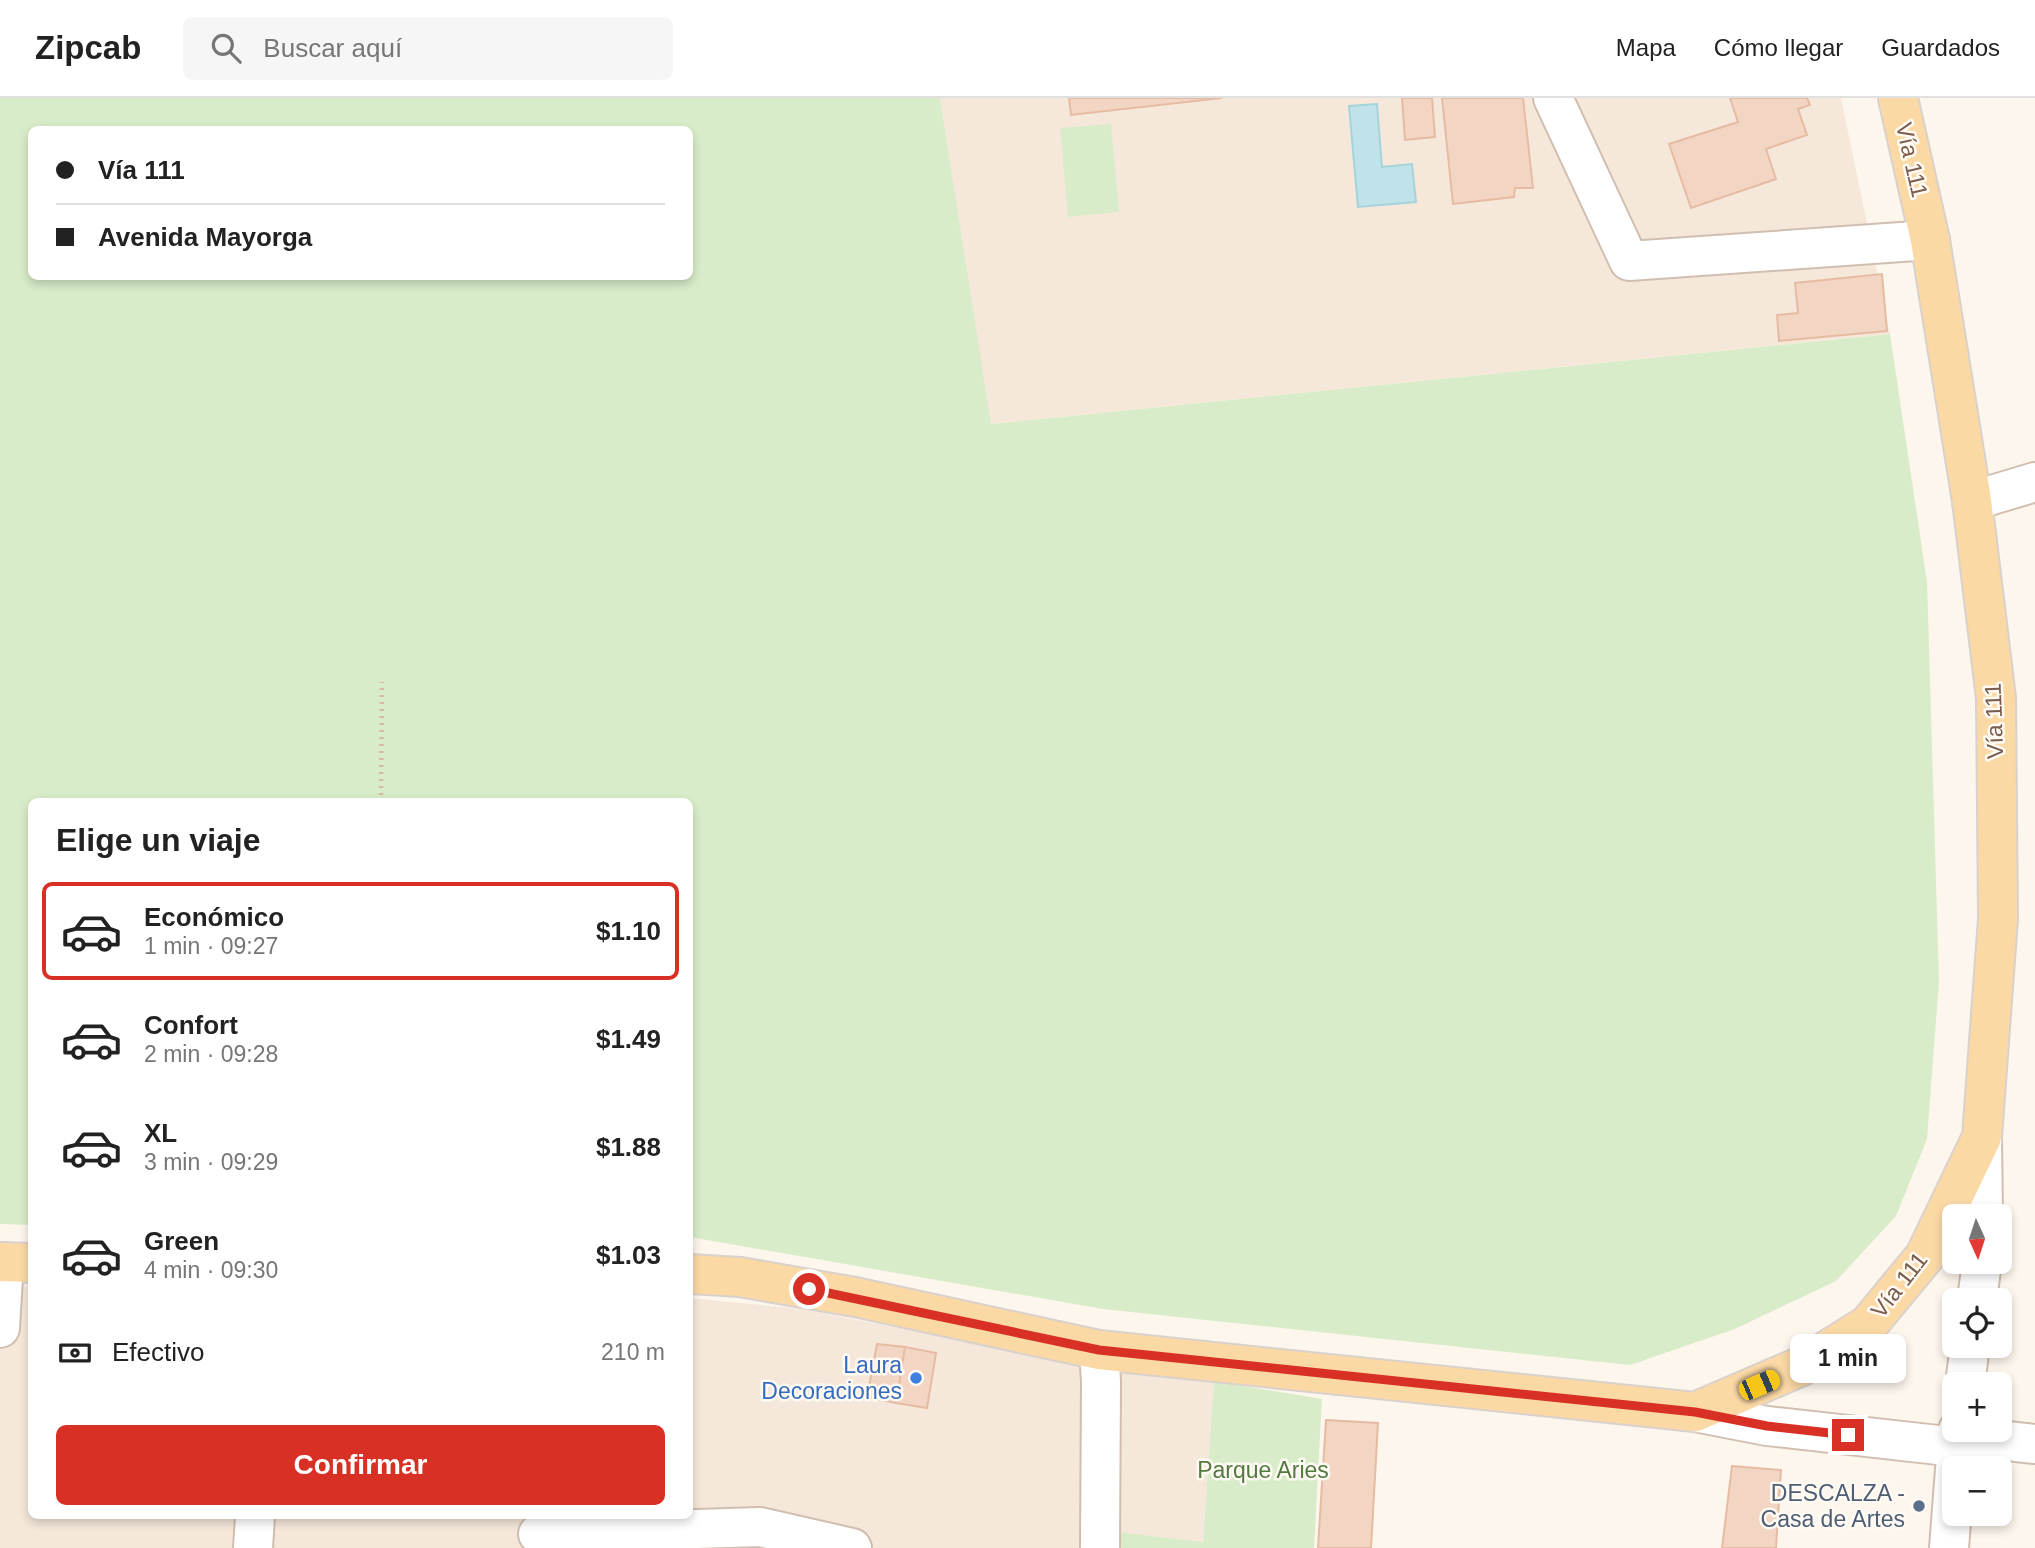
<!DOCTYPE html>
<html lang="es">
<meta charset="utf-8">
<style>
body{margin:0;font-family:Helvetica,sans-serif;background:#f6f6f6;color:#222;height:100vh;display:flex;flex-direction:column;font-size:26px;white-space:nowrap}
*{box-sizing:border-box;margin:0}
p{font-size:23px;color:#767676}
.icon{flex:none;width:38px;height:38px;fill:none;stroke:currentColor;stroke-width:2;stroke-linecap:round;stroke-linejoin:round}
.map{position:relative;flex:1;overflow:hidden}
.drawer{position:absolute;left:28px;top:700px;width:665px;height:721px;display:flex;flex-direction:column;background:#fff;border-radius:10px;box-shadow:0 4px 10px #0003}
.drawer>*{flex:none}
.banner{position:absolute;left:28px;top:28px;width:665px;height:154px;border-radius:10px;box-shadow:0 4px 10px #0003;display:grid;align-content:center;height:154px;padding:0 28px;background:#fff}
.needle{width:46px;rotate:177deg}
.tools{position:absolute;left:1942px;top:1106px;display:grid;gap:14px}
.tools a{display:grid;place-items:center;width:70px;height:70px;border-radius:10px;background:#fff;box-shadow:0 4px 10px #0003;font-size:35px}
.end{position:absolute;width:32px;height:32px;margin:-16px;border:9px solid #d93025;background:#fff;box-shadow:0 0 0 4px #fff}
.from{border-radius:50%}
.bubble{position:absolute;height:49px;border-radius:10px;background:#fff;box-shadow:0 4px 10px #0003;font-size:23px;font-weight:800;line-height:49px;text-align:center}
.car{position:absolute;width:21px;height:42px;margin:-21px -10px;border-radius:9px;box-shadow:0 0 5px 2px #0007;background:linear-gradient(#f5c518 24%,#345 0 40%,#f5c518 0 76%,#345 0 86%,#f5c518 0)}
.banner b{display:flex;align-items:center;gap:24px;height:66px;font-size:26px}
.banner b+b{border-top:2px solid #e0e0e0}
.banner i{width:18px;height:18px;background:#222}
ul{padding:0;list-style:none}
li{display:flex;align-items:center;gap:21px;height:98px;margin:0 14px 10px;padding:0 14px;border:4px solid transparent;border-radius:10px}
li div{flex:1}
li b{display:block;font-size:26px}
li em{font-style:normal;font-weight:800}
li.on{border-color:#d93025}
li>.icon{width:63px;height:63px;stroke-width:1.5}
h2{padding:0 28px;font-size:32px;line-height:84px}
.pay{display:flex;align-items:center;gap:18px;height:77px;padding:0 28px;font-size:26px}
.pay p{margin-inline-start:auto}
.primary-button{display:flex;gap:14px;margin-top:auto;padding:14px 28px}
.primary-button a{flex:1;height:80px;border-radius:10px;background:#d93025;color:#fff;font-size:28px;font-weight:800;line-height:80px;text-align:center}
header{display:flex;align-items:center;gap:42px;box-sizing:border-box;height:98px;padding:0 35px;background:#fff;border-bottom:2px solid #e0e0e0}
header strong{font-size:33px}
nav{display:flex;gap:38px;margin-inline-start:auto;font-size:24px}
.search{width:490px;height:63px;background:#f6f6f6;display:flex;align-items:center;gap:18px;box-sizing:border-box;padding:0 24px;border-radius:10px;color:#767676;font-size:26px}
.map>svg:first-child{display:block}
</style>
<header>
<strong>Zipcab</strong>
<div class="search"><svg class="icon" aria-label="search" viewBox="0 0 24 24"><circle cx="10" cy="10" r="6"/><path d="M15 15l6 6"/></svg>Buscar aquí</div>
<nav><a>Mapa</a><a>Cómo llegar</a><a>Guardados</a></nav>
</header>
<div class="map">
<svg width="2035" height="1450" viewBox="0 0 2035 1450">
<rect width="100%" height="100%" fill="#fdf6ec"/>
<path fill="#f5e8da" d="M 940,0 L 1841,0 L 1890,236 L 990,326 Z
M 0,1188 L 31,1189 L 32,1418 L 690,1418 L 690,1200 L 801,1211 L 1007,1251 L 1214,1283 L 1203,1444 L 1285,1450 L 0,1450 Z"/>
<path fill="#d8ecc9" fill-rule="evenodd" d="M 0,0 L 940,0 L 991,326 L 1890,236 L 1927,484 L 1939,883 L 1927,1041 L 1896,1118 L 1836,1183 L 1735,1231 L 1630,1267 L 1103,1211 L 690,1139 L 690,704 L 32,704 L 31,1127 L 0,1126 ZM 32,32 L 690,32 L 690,178 L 32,178 Z
M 1111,26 L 1119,114 L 1068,119 L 1060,30 Z
M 1214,1283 L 1322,1301 L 1314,1450 L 1117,1450 L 1117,1434 L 1203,1444 Z"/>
<path fill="#bfe3e8" stroke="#a5d3da" stroke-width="2" d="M 1377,6 L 1382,69 L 1412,66 L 1416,104 L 1358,109 L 1349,8 Z"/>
<path fill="#f3d5c3" stroke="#e6bba3" stroke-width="2" d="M 1069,0 L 1222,0 L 1071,17 Z
M 1402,0 L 1432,0 L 1435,39 L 1405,42 Z
M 1442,0 L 1523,0 L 1533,90 L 1515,90 L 1514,99 L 1453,106 Z
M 1730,0 L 1807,0 L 1810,7 L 1798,11 L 1807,37 L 1766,51 L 1776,81 L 1691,110 L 1669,46 L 1738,24 Z
M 1882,176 L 1887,233 L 1779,243 L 1777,217 L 1798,215 L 1795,185 Z
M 877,1246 L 905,1249 L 896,1305 L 867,1299 Z
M 905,1249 L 936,1255 L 927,1310 L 896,1305 Z
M 1326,1322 L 1378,1325 L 1371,1450 L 1318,1450 Z
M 1732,1368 L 1781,1372 L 1776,1450 L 1722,1450 Z"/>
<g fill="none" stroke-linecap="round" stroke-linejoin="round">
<g stroke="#d1beb0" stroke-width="42">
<path id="minor" d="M 1553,0 L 1629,163 L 1930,142
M 1972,403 L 2035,384
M 1982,1039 L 1983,1118
M 1977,1202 L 1982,1164
M 0,1230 L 4,1164
M 1099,1252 L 1101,1284 L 1100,1450
M 1965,1286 L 1970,1248
M 1695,1314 L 1767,1328 L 1956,1349 L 1998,1342 L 2035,1346
M 538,1436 L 760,1429 L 852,1450
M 253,1450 L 255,1418
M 1949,1450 L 1958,1332"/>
</g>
<g stroke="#dad1cd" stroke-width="42">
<path id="major" d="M 0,1164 L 32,1165
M 690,1176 L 740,1179 L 855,1199 L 1099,1252 L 1695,1314 L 1802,1268 L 1868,1227 L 1925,1158 L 1982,1039 L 1998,821 L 1996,600 L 1972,403 L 1930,142 L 1898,0"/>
</g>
<path stroke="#d9b8a5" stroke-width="4.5" stroke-dasharray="2 5" stroke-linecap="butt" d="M 381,704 L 382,584"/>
<use href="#minor" stroke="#fff" stroke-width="38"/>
<use href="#major" stroke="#fbd9a5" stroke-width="38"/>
</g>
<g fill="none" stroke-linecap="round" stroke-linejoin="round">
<path stroke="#d93025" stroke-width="9" d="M 809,1191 L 1099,1252 L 1695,1314 L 1767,1328 L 1848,1337"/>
</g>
<circle fill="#3f7fe0" stroke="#fffaf3" stroke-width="2.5" cx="916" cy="1280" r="7"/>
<circle fill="#5c6f8a" stroke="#fffaf3" stroke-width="2.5" cx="1919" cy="1408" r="7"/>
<g text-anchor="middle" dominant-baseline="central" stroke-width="5" stroke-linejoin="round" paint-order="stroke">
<g font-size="23" fill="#7a5c4d" stroke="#fffaf3">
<text transform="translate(1912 62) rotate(77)">Vía 111</text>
<text transform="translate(1994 623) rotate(-92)">Vía 111</text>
<text transform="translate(1899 1187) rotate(-52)">Vía 111</text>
</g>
<g font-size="23" fill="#366cbe" stroke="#fffaf3" text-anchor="end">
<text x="902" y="1267">Laura<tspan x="902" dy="26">Decoraciones</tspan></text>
</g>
<g font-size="23" fill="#537a41" stroke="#fffaf3">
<text x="1263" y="1372">Parque Aries</text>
</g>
<g font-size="23" fill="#4e5e75" stroke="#fffaf3" text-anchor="end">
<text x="1905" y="1395">DESCALZA -<tspan x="1905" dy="26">Casa de Artes</tspan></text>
</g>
</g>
</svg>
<div class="tools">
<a><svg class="needle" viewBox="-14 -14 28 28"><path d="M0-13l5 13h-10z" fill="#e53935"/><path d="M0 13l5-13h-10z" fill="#767676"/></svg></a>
<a><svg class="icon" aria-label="locate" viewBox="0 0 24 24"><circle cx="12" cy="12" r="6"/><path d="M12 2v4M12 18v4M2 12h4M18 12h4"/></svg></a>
<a>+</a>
<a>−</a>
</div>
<i class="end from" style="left:809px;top:1191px"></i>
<i class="end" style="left:1848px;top:1337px"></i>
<div class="bubble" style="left:1790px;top:1236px;width:116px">1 min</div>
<i class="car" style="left:1759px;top:1287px;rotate:67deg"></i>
<div class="banner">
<b><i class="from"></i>Vía 111</b>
<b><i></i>Avenida Mayorga</b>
</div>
<section class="drawer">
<h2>Elige un viaje</h2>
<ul>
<li class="on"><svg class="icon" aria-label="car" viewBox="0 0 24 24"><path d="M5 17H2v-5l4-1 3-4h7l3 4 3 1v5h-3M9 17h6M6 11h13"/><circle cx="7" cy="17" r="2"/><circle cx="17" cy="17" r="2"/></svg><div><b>Económico</b><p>1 min · 09:27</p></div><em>$1.10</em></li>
<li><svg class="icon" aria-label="car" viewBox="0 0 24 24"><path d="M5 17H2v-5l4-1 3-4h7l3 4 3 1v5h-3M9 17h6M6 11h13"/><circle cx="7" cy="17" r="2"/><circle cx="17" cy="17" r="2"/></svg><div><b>Confort</b><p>2 min · 09:28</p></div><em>$1.49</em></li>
<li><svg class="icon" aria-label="car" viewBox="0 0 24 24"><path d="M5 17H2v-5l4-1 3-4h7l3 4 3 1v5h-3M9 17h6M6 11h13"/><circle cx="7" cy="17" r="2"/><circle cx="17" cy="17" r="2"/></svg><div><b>XL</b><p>3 min · 09:29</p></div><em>$1.88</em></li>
<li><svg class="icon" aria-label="car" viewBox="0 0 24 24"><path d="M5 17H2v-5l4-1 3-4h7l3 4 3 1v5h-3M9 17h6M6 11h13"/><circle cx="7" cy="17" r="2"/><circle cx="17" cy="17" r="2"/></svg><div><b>Green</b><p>4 min · 09:30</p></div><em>$1.03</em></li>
</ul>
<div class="pay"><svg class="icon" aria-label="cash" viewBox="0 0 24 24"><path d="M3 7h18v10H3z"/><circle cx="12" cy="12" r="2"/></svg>Efectivo<p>210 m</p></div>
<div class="primary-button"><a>Confirmar</a></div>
</section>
</div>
